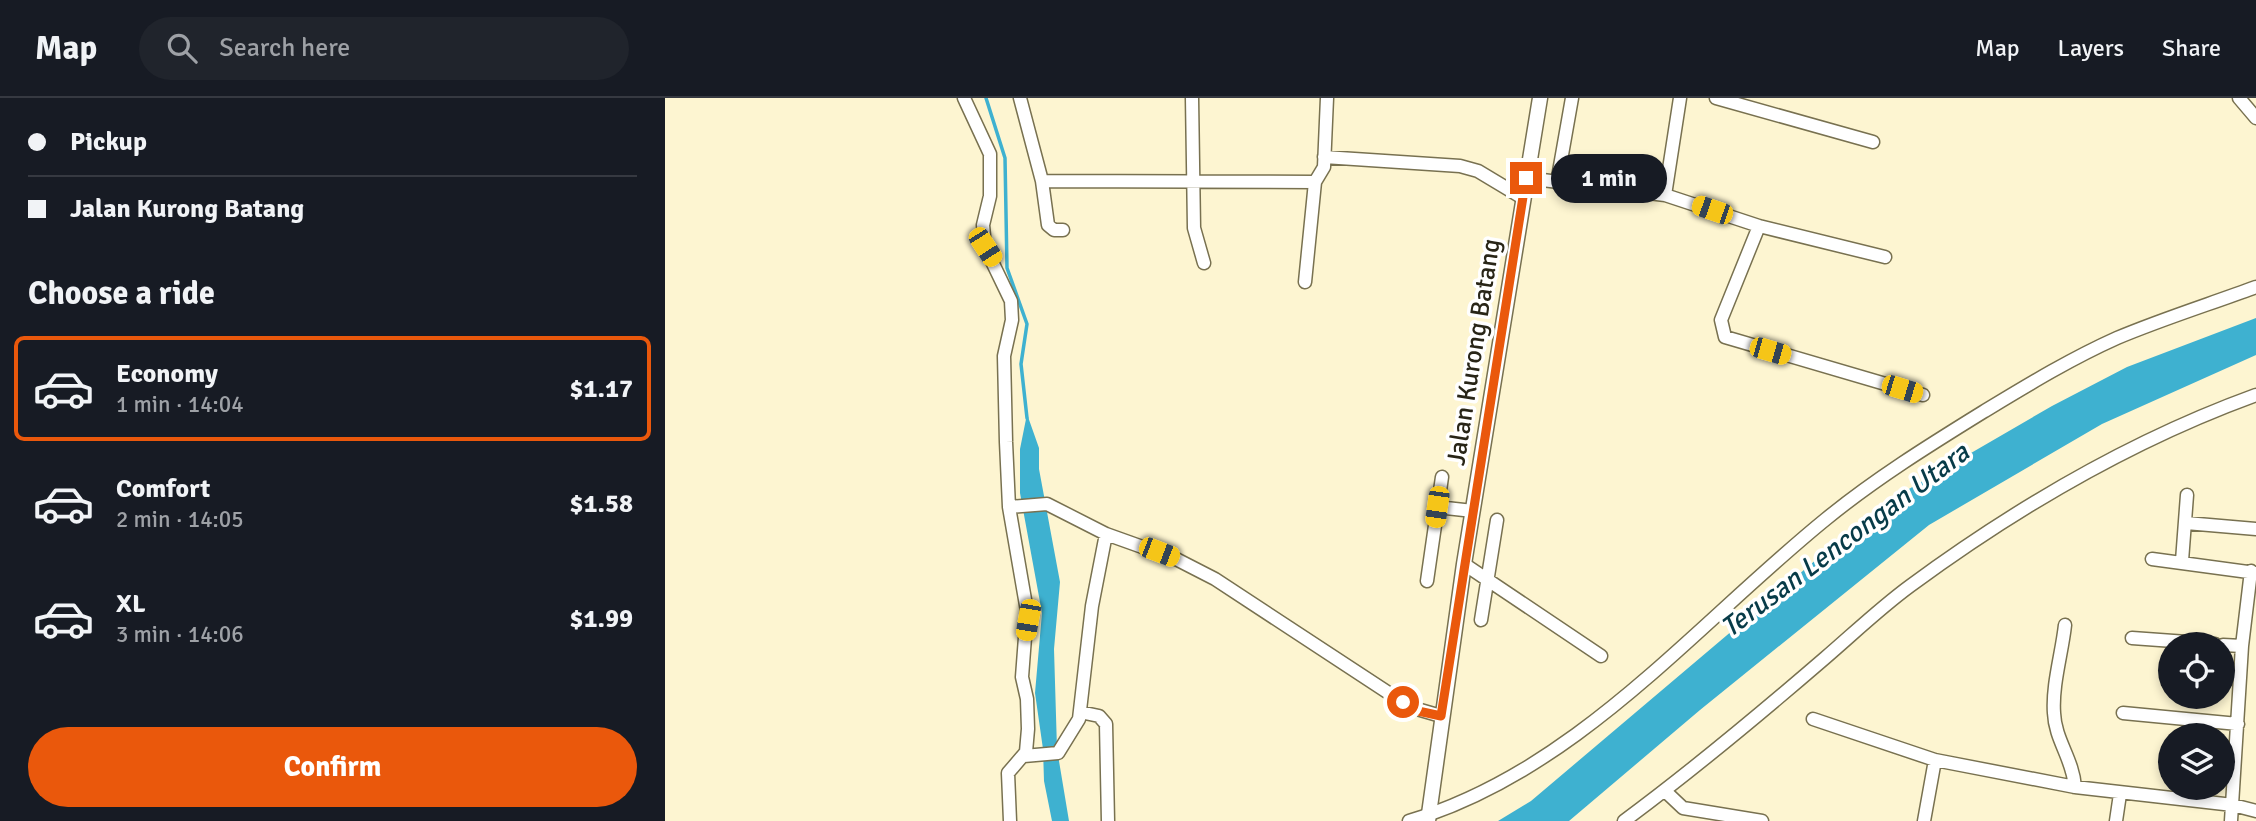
<!DOCTYPE html>
<meta charset="utf-8">
<style>
body{margin:0;font-family:Signika,sans-serif;background:#20242c;color:#f1f3f6;height:100vh;display:flex;flex-direction:column;font-size:26px;white-space:nowrap}
*{box-sizing:border-box;margin:0}
p{font-size:23px;color:#9ea1a6}
.icon{flex:none;width:38px;height:38px;fill:none;stroke:currentColor;stroke-width:2;stroke-linecap:round;stroke-linejoin:round}
.map{position:relative;flex:1;overflow:hidden}
.details{display:flex;flex-direction:column;background:#171b24;width:665px}
.details>*{flex:none}
.top-card{display:grid;align-content:center;height:154px;padding:0 28px;background:#171b24}
.tools{position:absolute;left:1493px;top:534px;display:grid;gap:14px}
.tools a{display:grid;place-items:center;width:77px;height:77px;border-radius:50%;background:#171b24;box-shadow:0 4px 10px #0003;font-size:35px}
.end{position:absolute;width:32px;height:32px;margin:-16px;border:9px solid #ea580c;background:#fff;box-shadow:0 0 0 4px #fff}
.from{border-radius:50%}
.bubble{position:absolute;height:49px;border-radius:24px;background:#171b24;box-shadow:0 4px 10px #0003;font-size:23px;font-weight:700;line-height:49px;text-align:center}
.car{position:absolute;width:21px;height:42px;margin:-21px -10px;border-radius:9px;box-shadow:0 0 5px 2px #0007;background:linear-gradient(#f5c518 24%,#345 0 40%,#f5c518 0 76%,#345 0 86%,#f5c518 0)}
.top-card b{display:flex;align-items:center;gap:24px;height:66px;font-size:26px}
.top-card b+b{border-top:2px solid #363941}
.top-card i{width:18px;height:18px;background:#f1f3f6}
ul{padding:0;list-style:none}
li{display:flex;align-items:center;gap:21px;height:105px;margin:0 14px 10px;padding:0 14px;border:4px solid transparent;border-radius:10px}
li div{flex:1}
li b{display:block;font-size:26px}
li em{font-style:normal;font-weight:700}
li.selected{border-color:#ea580c}
li>.icon{width:63px;height:63px;stroke-width:1.5}
h2{padding:0 28px;font-size:32px;line-height:84px}
.button{display:flex;gap:14px;margin-top:auto;padding:14px 28px}
.button a{flex:1;height:80px;border-radius:42px;background:#ea580c;color:#fff;font-size:28px;font-weight:700;line-height:80px;text-align:center}
header{display:flex;align-items:center;gap:42px;box-sizing:border-box;height:98px;padding:0 35px;background:#171b24;border-bottom:2px solid #363941}
header strong{font-size:33px}
nav{display:flex;gap:38px;margin-inline-start:auto;font-size:24px}
.search{width:490px;height:63px;background:#20242c;display:flex;align-items:center;gap:18px;box-sizing:border-box;padding:0 24px;border-radius:38px;color:#9ea1a6;font-size:26px}
main{display:flex;flex:1;min-height:0}
.map>svg:first-child{display:block}
</style>
<header>
<strong>Map</strong>
<div class="search"><svg class="icon" aria-label="search" viewBox="0 0 24 24"><circle cx="10" cy="10" r="6"/><path d="M15 15l6 6"/></svg>Search here</div>
<nav><a>Map</a><a>Layers</a><a>Share</a></nav>
</header>
<main>
<section class="details">
<div class="top-card">
<b><i class="from"></i>Pickup</b>
<b><i></i>Jalan Kurong Batang</b>
</div>
<h2>Choose a ride</h2>
<ul>
<li class="selected"><svg class="icon" aria-label="car" viewBox="0 0 24 24"><path d="M5 17H2v-5l4-1 3-4h7l3 4 3 1v5h-3M9 17h6M6 11h13"/><circle cx="7" cy="17" r="2"/><circle cx="17" cy="17" r="2"/></svg><div><b>Economy</b><p>1 min · 14:04</p></div><em>$1.17</em></li>
<li><svg class="icon" aria-label="car" viewBox="0 0 24 24"><path d="M5 17H2v-5l4-1 3-4h7l3 4 3 1v5h-3M9 17h6M6 11h13"/><circle cx="7" cy="17" r="2"/><circle cx="17" cy="17" r="2"/></svg><div><b>Comfort</b><p>2 min · 14:05</p></div><em>$1.58</em></li>
<li><svg class="icon" aria-label="car" viewBox="0 0 24 24"><path d="M5 17H2v-5l4-1 3-4h7l3 4 3 1v5h-3M9 17h6M6 11h13"/><circle cx="7" cy="17" r="2"/><circle cx="17" cy="17" r="2"/></svg><div><b>XL</b><p>3 min · 14:06</p></div><em>$1.99</em></li>
</ul>
<div class="button"><a>Confirm</a></div>
</section>
<div class="map">
<svg width="1591" height="723" viewBox="0 0 1591 723">
<rect width="100%" height="100%" fill="#fdf5d1"/>
<path fill="#3eb1d0" d="M 1591,220 L 1591,257 L 1437,326 L 1264,427 L 1035,612 L 904,723 L 833,723 L 866,703 L 1159,455 L 1237,395 L 1387,308 L 1462,269 Z
M 362,316 L 374,350 L 374,371 L 395,484 L 389,551 L 392,651 L 404,723 L 387,723 L 379,683 L 378,651 L 370,595 L 377,515 L 355,395 L 355,351 Z"/>
<g fill="none" stroke-linecap="round" stroke-linejoin="round">
<path stroke="#3eb1d0" stroke-width="3.5" d="M 321,0 L 340,60 L 342,170 L 362,226 L 356,266 L 362,320"/>
<g stroke="#787150" stroke-width="15">
<path id="minor" d="M 299,0 L 325,56 L 325,98 L 318,127 L 320,149 L 346,203 L 347,222 L 339,258 L 341,344 L 344,409 L 362,513 L 357,579 L 362,601 L 363,631 L 361,654 L 343,675 L 345,723
M 355,0 L 377,83 L 383,127 L 389,132 L 398,132
M 527,0 L 529,130 L 539,165
M 1051,0 L 1208,44
M 1574,0 L 1591,20
M 659,59 L 795,68 L 813,73 L 858,100
M 861,80 L 1000,97 L 1094,128 L 1220,159
M 377,83 L 650,84
M 892,85 L 907,0
M 1000,97 L 1015,0
M 1094,128 L 1056,222 L 1060,239 L 1258,297
M 640,184 L 650,84 L 659,69 L 662,0
M 344,409 L 382,406 L 441,436
M 772,409 L 808,413
M 1521,425 L 1591,431
M 1487,461 L 1591,475
M 1517,463 L 1522,397
M 799,466 L 936,558
M 762,483 L 777,379
M 816,522 L 832,422
M 1400,527 C 1397,555 1387,587 1389,615 C 1390,642 1408,661 1410,689
M 1467,540 L 1550,546
M 1558,547 L 1577,548
M 415,614 L 434,618 L 441,626 L 443,723
M 1458,615 L 1573,626
M 1148,621 L 1270,662
M 359,658 L 393,655 L 414,621 L 427,508 L 441,436 L 511,461 L 550,481 L 745,609 L 776,618
M 1000,693 L 1018,710 L 1097,723
M 744,723 C 912,673 1029,528 1161,421 C 1210,381 1263,348 1318,314 C 1361,288 1405,261 1452,240 C 1497,221 1545,206 1591,189
M 959,723 C 1028,672 1095,616 1160,560 C 1188,536 1215,510 1245,488 C 1351,410 1467,342 1591,297
M 1259,723 L 1270,662 L 1410,689 L 1568,707 L 1591,713
M 1451,723 L 1455,696
M 1566,723 L 1577,548 L 1586,473"/>
</g>
<g stroke="#787150" stroke-width="17">
<path id="tertiary" d="M 763,723 L 799,466 L 875,0"/>
</g>
<use href="#minor" stroke="#fff" stroke-width="12"/>
<use href="#tertiary" stroke="#fff" stroke-width="14"/>
</g>
<g fill="none" stroke-linecap="round" stroke-linejoin="round">
<path stroke="#ea580c" stroke-width="9" d="M 738,604 L 753,613 L 776,618 L 861,80"/>
</g>
<g text-anchor="middle" dominant-baseline="central" stroke-width="7" stroke-linejoin="round" paint-order="stroke">
<g font-size="26" fill="#282517" stroke="#fff">
<text transform="translate(809 254) rotate(-81)">Jalan Kurong Batang</text>
</g>
<g font-size="28" font-style="italic" fill="#073b48" stroke="#fff">
<text transform="translate(1180 442) rotate(-37)">Terusan Lencongan Utara</text>
</g>
</g>
</svg>
<div class="tools">
<a><svg class="icon" aria-label="locate" viewBox="0 0 24 24"><circle cx="12" cy="12" r="6"/><path d="M12 2v4M12 18v4M2 12h4M18 12h4"/></svg></a>
<a><svg class="icon" aria-label="layers" viewBox="0 0 24 24"><path d="M12 4l9 5-9 5-9-5zM3 14l9 5 9-5"/></svg></a>
</div>
<i class="end from" style="left:738px;top:604px"></i>
<i class="end" style="left:861px;top:80px"></i>
<div class="bubble" style="left:886px;top:56px;width:116px">1 min</div>
<i class="car" style="left:1047px;top:112px;rotate:289deg"></i>
<i class="car" style="left:320px;top:149px;rotate:147deg"></i>
<i class="car" style="left:1105px;top:253px;rotate:106deg"></i>
<i class="car" style="left:1237px;top:291px;rotate:107deg"></i>
<i class="car" style="left:772px;top:409px;rotate:188deg"></i>
<i class="car" style="left:494px;top:454px;rotate:111deg"></i>
<i class="car" style="left:363px;top:522px;rotate:190deg"></i>
</div>
</main>
